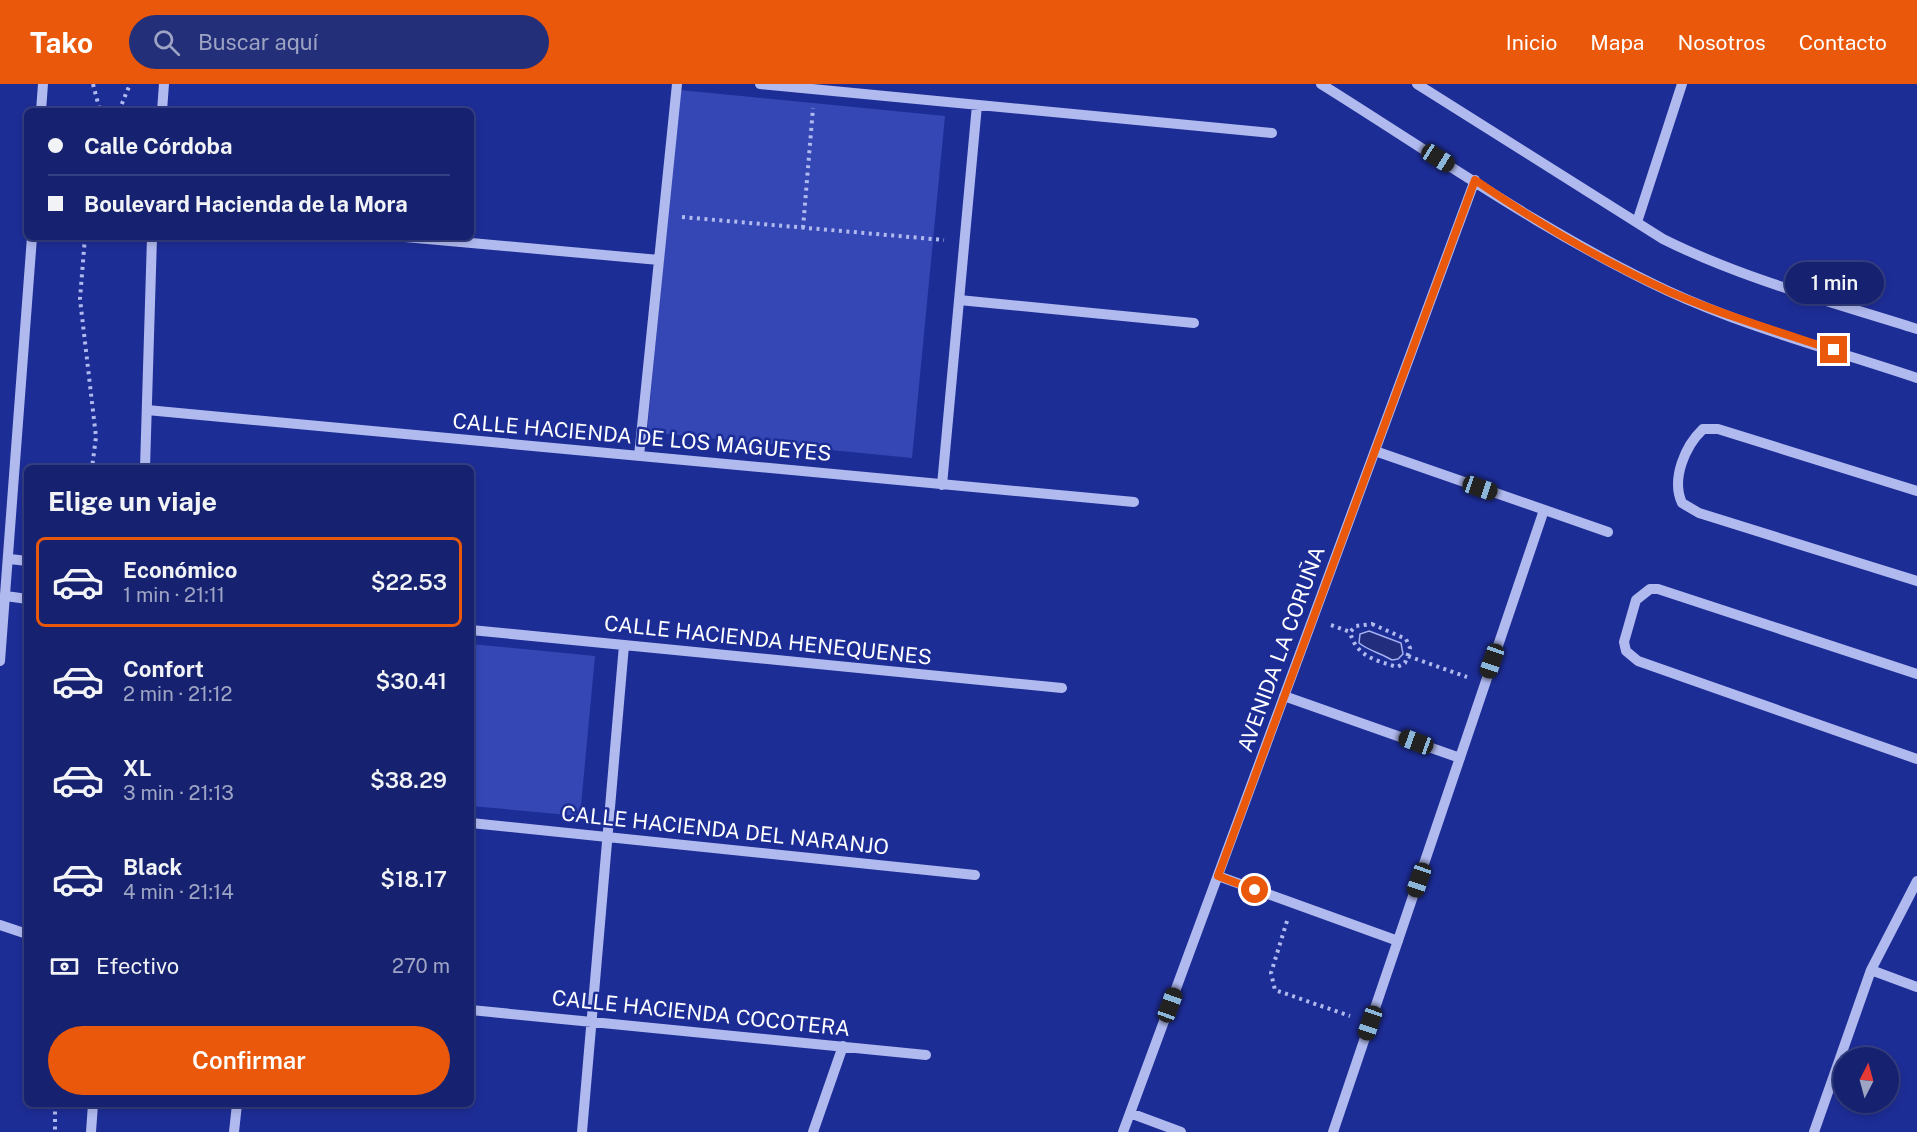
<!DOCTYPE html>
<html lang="es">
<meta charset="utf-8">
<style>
body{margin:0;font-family:"Public Sans",sans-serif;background:#232f78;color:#f1f3f6;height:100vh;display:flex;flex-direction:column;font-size:22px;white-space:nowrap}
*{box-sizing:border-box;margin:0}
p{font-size:20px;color:#9ea4c3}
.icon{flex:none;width:33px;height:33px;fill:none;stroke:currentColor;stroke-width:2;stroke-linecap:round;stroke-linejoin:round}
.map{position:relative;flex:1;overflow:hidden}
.details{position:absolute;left:24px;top:381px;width:450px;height:642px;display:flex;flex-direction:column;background:#162270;border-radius:9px;box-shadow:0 3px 9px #0003,0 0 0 2px #353f83}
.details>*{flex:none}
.guide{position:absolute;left:24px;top:24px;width:450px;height:132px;border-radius:9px;box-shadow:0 3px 9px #0003,0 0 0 2px #353f83;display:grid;align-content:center;height:132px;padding:0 24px;background:#162270}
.needle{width:39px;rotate:6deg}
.controls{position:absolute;left:1833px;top:963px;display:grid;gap:12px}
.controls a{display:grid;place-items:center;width:66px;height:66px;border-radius:50%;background:#162270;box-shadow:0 3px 9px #0003,0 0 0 2px #353f83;font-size:30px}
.end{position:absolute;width:27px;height:27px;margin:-14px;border:8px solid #ea580c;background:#fff;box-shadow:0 0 0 3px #fff}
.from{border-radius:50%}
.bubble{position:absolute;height:42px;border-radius:21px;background:#162270;box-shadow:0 3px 9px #0003,0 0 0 2px #353f83;font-size:20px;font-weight:600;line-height:42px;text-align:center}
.car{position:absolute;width:18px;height:36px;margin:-18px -9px;border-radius:8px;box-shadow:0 0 4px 2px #0007;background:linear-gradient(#222 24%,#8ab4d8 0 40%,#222 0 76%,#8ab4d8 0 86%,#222 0)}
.guide b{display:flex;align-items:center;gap:21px;height:57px;font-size:22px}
.guide b+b{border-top:2px solid #353f83}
.guide i{width:15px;height:15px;background:#f1f3f6}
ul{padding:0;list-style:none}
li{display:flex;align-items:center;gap:18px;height:90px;margin:0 12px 9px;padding:0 12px;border:3px solid transparent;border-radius:9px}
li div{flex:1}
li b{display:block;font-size:22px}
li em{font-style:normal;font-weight:600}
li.selected{border-color:#ea580c}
li>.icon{width:54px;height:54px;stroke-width:1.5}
h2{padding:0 24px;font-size:27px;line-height:72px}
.pay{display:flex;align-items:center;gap:15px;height:66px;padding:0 24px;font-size:22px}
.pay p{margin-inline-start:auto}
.primary-button{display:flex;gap:12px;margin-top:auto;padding:12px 24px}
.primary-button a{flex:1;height:69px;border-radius:36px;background:#ea580c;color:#fff;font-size:24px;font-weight:600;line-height:69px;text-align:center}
header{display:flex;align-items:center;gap:36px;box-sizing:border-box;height:84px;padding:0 30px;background:#ea580c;color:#fff}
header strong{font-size:28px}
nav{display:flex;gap:33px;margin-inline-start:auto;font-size:21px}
.search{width:420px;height:54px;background:#232f78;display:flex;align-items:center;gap:15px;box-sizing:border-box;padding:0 21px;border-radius:33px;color:#9ea4c3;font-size:22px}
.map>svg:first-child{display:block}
</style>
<header>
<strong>Tako</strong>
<div class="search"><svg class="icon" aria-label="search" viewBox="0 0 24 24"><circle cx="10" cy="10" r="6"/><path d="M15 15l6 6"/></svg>Buscar aquí</div>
<nav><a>Inicio</a><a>Mapa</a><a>Nosotros</a><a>Contacto</a></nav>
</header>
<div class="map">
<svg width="1917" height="1048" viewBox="0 0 1917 1048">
<rect width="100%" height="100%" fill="#1d2d96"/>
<path fill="#3447b5" d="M 680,6 L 945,32 L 912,374 L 647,348 Z
M 471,560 L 595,572 L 580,732 L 471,722 Z"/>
<path fill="#222d7e" stroke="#a4b1f1" stroke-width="1.5" d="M 1369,547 L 1401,559 L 1403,570 L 1398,575 L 1392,576 C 1381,569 1369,567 1359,559 L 1360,550 Z"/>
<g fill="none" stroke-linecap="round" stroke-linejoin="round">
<path stroke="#b1baef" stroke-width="4" stroke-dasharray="3 4.5" stroke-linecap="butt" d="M 93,0 L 100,27
M 119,27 L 130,0
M 682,133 L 944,156
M 803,144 L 813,24
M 85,153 L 80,215 L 96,353 L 92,384
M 1372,540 L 1406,555 L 1410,564 L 1405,579 L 1397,583 C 1375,576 1356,572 1350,548 L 1356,542 Z
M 1331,541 L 1350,548
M 1408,572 L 1467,593
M 1287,837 L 1271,889 L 1275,906 L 1350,932
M 55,1020 L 55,1048"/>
<path stroke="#b1baef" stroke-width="10" d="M 760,0 L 1272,49
M 1321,0 C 1435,71 1546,150 1668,207 C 1748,244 1834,266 1917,294
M 1417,0 L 1663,155 C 1743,195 1832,218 1917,245
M 41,27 L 43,0
M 162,27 L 164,0
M 1637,138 L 1682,0
M 405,153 L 659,176
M 959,216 L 1194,239
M 147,326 L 1134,418
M 1375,367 L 1608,448
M 639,372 L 677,0
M 145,384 L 152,153
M 942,401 L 977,21
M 1917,407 L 1718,345 L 1703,345 C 1685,362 1671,395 1682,419 L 1699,429 L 1917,497
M 10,475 L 27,477
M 6,512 L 27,515
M 471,546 L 1062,604
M 0,577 L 32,153
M 1917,590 L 1658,505 L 1650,505 L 1636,516 L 1624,558 L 1626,567 L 1638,577 L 1917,675
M 1284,612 L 1460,674
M 471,739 L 975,791
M 1218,792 L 1398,857
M 0,841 L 27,850
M 1871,886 L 1917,903
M 471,926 L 926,971
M 1130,1029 L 1181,1048
M 91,1048 L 93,1020
M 234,1048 L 237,1020
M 582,1048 L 624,561
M 813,1048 L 843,962
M 1123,1048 L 1475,96
M 1333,1048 L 1544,426
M 1814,1048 L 1871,886 L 1917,797"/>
</g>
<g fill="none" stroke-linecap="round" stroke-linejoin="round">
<path stroke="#ea580c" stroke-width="8" d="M 1255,806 L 1218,792 L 1475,96 C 1536,138 1602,177 1670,208 C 1723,231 1779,248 1834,266"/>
</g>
<g text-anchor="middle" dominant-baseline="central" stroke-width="5" stroke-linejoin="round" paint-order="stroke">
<g font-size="21" fill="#fff" stroke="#1d2d96">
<text transform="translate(642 353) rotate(5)">CALLE HACIENDA DE LOS MAGUEYES</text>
<text transform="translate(768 556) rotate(6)">CALLE HACIENDA HENEQUENES</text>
<text transform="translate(1281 565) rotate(-70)">AVENIDA LA CORUÑA</text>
<text transform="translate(725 746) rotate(6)">CALLE HACIENDA DEL NARANJO</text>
<text transform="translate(701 929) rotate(6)">CALLE HACIENDA COCOTERA</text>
</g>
</g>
</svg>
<div class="controls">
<a><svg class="needle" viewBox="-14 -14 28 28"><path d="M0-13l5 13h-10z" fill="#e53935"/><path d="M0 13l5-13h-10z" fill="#9ea4c3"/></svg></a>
</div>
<i class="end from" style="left:1255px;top:806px"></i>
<i class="end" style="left:1834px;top:266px"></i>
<div class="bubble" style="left:1785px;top:178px;width:99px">1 min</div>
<i class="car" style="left:1438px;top:74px;rotate:122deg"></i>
<i class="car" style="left:1480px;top:404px;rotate:109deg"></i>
<i class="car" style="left:1492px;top:577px;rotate:199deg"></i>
<i class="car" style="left:1416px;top:658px;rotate:290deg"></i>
<i class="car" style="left:1419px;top:796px;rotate:199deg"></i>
<i class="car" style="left:1170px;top:921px;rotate:20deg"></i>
<i class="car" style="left:1370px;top:939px;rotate:199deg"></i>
<div class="guide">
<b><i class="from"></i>Calle Córdoba</b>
<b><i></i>Boulevard Hacienda de la Mora</b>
</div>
<section class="details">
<h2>Elige un viaje</h2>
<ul>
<li class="selected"><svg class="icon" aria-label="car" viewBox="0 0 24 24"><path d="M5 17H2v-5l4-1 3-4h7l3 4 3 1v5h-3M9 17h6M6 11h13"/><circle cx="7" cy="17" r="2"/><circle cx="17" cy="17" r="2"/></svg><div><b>Económico</b><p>1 min · 21:11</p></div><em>$22.53</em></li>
<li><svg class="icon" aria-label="car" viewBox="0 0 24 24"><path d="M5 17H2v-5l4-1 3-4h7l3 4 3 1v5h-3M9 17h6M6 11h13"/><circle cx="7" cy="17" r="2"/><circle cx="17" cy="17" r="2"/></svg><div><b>Confort</b><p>2 min · 21:12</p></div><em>$30.41</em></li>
<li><svg class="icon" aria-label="car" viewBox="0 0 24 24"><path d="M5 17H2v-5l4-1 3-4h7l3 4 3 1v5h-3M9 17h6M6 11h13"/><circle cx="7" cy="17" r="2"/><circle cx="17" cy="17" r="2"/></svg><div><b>XL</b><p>3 min · 21:13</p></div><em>$38.29</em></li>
<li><svg class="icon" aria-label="car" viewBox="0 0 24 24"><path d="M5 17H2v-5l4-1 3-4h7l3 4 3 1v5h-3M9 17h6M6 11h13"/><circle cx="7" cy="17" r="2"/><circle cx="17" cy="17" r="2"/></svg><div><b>Black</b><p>4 min · 21:14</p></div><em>$18.17</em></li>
</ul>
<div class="pay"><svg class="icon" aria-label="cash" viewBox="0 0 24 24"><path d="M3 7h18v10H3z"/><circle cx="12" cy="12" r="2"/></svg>Efectivo<p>270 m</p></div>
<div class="primary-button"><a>Confirmar</a></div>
</section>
</div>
